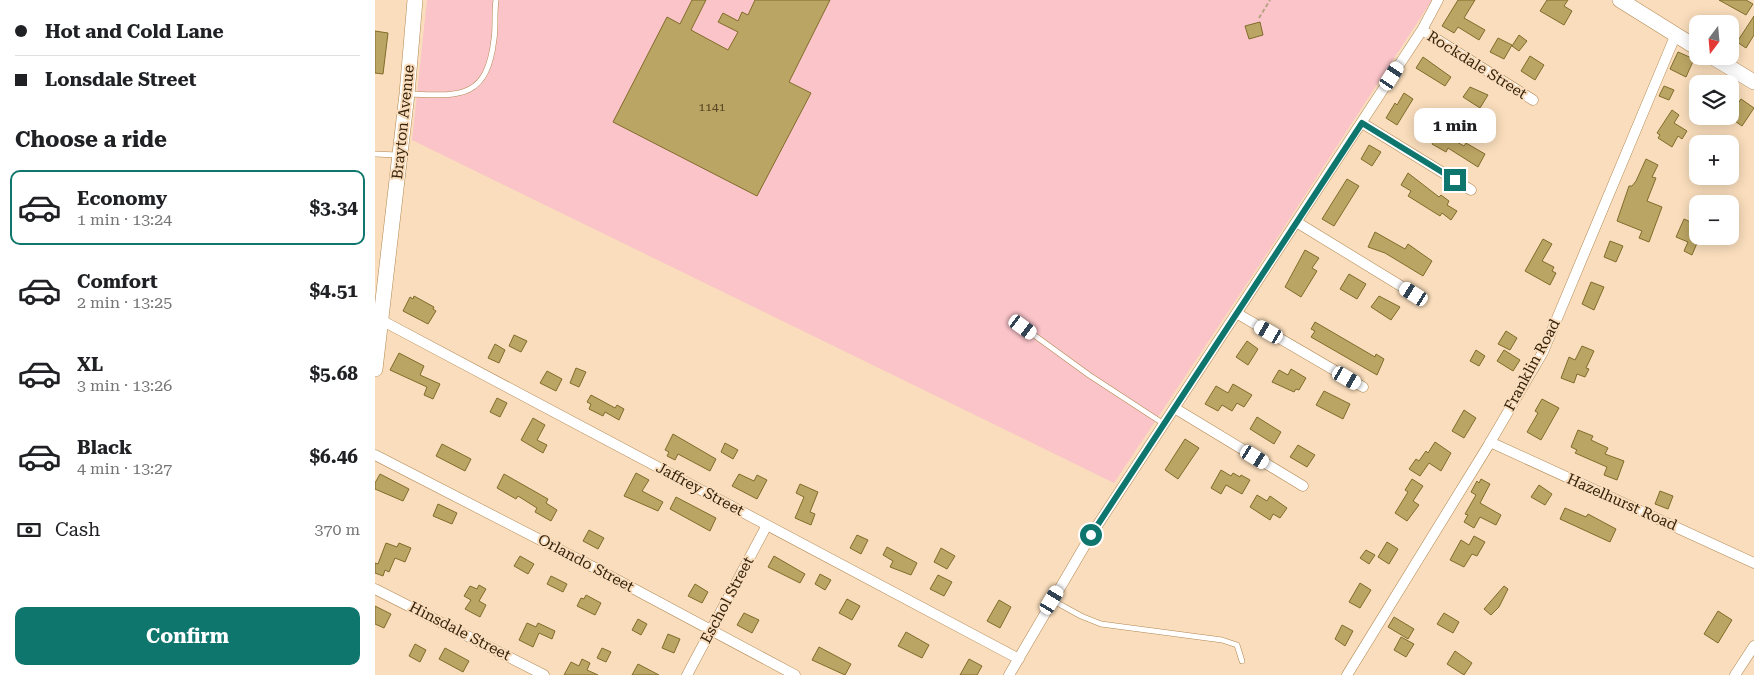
<!DOCTYPE html>
<meta charset="utf-8">
<style>
body{margin:0;font-family:"Roboto Serif",serif;background:#f2f2f2;color:#202124;height:100vh;display:flex;flex-direction:column;font-size:19px;white-space:nowrap}
*{box-sizing:border-box;margin:0}
p{font-size:16px;color:#757577}
.icon{flex:none;width:28px;height:28px;fill:none;stroke:currentColor;stroke-width:2;stroke-linecap:round;stroke-linejoin:round}
.map{position:relative;flex:1;overflow:hidden}
.drawer{display:flex;flex-direction:column;background:#fff;width:375px}
.drawer>*{flex:none}
.guide{display:grid;align-content:center;height:110px;padding:0 15px;background:#fff}
.needle{width:32px;rotate:196deg}
.controls{position:absolute;left:1314px;top:15px;display:grid;gap:10px}
.controls a{display:grid;place-items:center;width:50px;height:50px;border-radius:10px;background:#fff;box-shadow:0 2px 12px #0003;font-size:25px}
.end{position:absolute;width:22px;height:22px;margin:-11px;border:6px solid #0f766e;background:#fff;box-shadow:0 0 0 2px #fff}
.from{border-radius:50%}
.bubble{position:absolute;height:35px;border-radius:10px;background:#fff;box-shadow:0 2px 12px #0003;font-size:16px;font-weight:700;line-height:35px;text-align:center}
.car{position:absolute;width:15px;height:30px;margin:-15px -8px;border-radius:6px;box-shadow:0 0 4px 1px #0007;background:linear-gradient(#fff 24%,#345 0 40%,#fff 0 76%,#345 0 86%,#fff 0)}
.guide b{display:flex;align-items:center;gap:18px;height:48px;font-size:19px}
.guide b+b{border-top:1px solid #e0e0e0}
.guide i{width:12px;height:12px;background:#202124}
ul{padding:0;list-style:none}
li{display:flex;align-items:center;gap:15px;height:75px;margin:0 10px 8px;padding:0 5px;border:2px solid transparent;border-radius:10px}
li div{flex:1}
li b{display:block;font-size:19px}
li em{font-style:normal;font-weight:700}
li.current{border-color:#0f766e}
li>.icon{width:45px;height:45px;stroke-width:1.5}
h2{padding:0 15px;font-size:22px;line-height:60px}
.pay{display:flex;align-items:center;gap:12px;height:55px;padding:0 15px;font-size:19px}
.pay p{margin-inline-start:auto}
.primary-button{display:flex;gap:10px;margin-top:auto;padding:10px 15px}
.primary-button a{flex:1;height:58px;border-radius:10px;background:#0f766e;color:#fff;font-size:20px;font-weight:700;line-height:58px;text-align:center}
main{display:flex;flex:1;min-height:0}
.map>svg:first-child{display:block}
</style>
<main>
<section class="drawer">
<div class="guide">
<b><i class="from"></i>Hot and Cold Lane</b>
<b><i></i>Lonsdale Street</b>
</div>
<h2>Choose a ride</h2>
<ul>
<li class="current"><svg class="icon" aria-label="car" viewBox="0 0 24 24"><path d="M5 17H2v-5l4-1 3-4h7l3 4 3 1v5h-3M9 17h6M6 11h13"/><circle cx="7" cy="17" r="2"/><circle cx="17" cy="17" r="2"/></svg><div><b>Economy</b><p>1 min · 13:24</p></div><em>$3.34</em></li>
<li><svg class="icon" aria-label="car" viewBox="0 0 24 24"><path d="M5 17H2v-5l4-1 3-4h7l3 4 3 1v5h-3M9 17h6M6 11h13"/><circle cx="7" cy="17" r="2"/><circle cx="17" cy="17" r="2"/></svg><div><b>Comfort</b><p>2 min · 13:25</p></div><em>$4.51</em></li>
<li><svg class="icon" aria-label="car" viewBox="0 0 24 24"><path d="M5 17H2v-5l4-1 3-4h7l3 4 3 1v5h-3M9 17h6M6 11h13"/><circle cx="7" cy="17" r="2"/><circle cx="17" cy="17" r="2"/></svg><div><b>XL</b><p>3 min · 13:26</p></div><em>$5.68</em></li>
<li><svg class="icon" aria-label="car" viewBox="0 0 24 24"><path d="M5 17H2v-5l4-1 3-4h7l3 4 3 1v5h-3M9 17h6M6 11h13"/><circle cx="7" cy="17" r="2"/><circle cx="17" cy="17" r="2"/></svg><div><b>Black</b><p>4 min · 13:27</p></div><em>$6.46</em></li>
</ul>
<div class="pay"><svg class="icon" aria-label="cash" viewBox="0 0 24 24"><path d="M3 7h18v10H3z"/><circle cx="12" cy="12" r="2"/></svg>Cash<p>370 m</p></div>
<div class="primary-button"><a>Confirm</a></div>
</section>
<div class="map">
<svg width="1379" height="675" viewBox="0 0 1379 675">
<rect width="100%" height="100%" fill="#f9ddbc"/>
<path fill="#fac4c9" d="M 52,0 L 1057,0 L 895,249 L 739,483 L 37,140 Z"/>
<path fill="#bba564" stroke="#806c2a" d="M 317,0 L 331,0 L 316,30 L 353,50 L 363,32 L 343,22 L 348,13 L 363,21 L 367,12 L 373,15 L 380,0 L 455,0 L 414,82 L 436,93 L 382,196 L 238,122 L 292,17 L 305,24 Z
M 1083,0 L 1100,0 L 1089,18 L 1110,30 L 1104,40 L 1083,27 L 1079,33 L 1067,26 Z
M 1172,0 L 1193,0 L 1189,6 L 1197,11 L 1189,25 L 1165,11 Z
M 1344,0 L 1371,0 L 1378,4 L 1371,15 Z
M 1379,16 L 1379,35 L 1371,48 L 1362,42 Z
M 885,22 L 888,35 L 874,39 L 870,26 Z
M 0,31 L 13,33 L 8,74 L 0,73 Z
M 1144,35 L 1152,41 L 1144,51 L 1137,46 Z
M 1123,38 L 1137,45 L 1129,59 L 1115,52 Z
M 1303,52 L 1319,59 L 1311,77 L 1295,69 Z
M 1155,56 L 1169,65 L 1160,80 L 1146,71 Z
M 1048,57 L 1076,77 L 1070,86 L 1041,68 Z
M 1289,86 L 1299,90 L 1294,100 L 1284,96 Z
M 1095,87 L 1113,95 L 1105,108 L 1088,97 Z
M 1029,93 L 1038,99 L 1022,125 L 1011,118 L 1020,103 L 1022,105 Z
M 1366,99 L 1379,108 L 1367,126 L 1354,117 Z
M 1297,110 L 1304,115 L 1299,123 L 1312,131 L 1307,139 L 1303,136 L 1297,147 L 1283,138 L 1285,135 L 1282,133 Z
M 1049,113 L 1067,124 L 1062,131 L 1089,146 L 1091,143 L 1110,154 L 1103,167 L 1073,148 L 1071,152 L 1057,144 L 1060,139 L 1051,134 L 1055,127 L 1045,121 Z
M 994,145 L 1006,152 L 997,166 L 986,159 Z
M 1271,159 L 1283,165 L 1277,177 L 1281,178 L 1272,201 L 1287,207 L 1274,242 L 1264,238 L 1267,231 L 1242,221 L 1254,186 L 1257,186 L 1261,181 Z
M 1033,173 L 1064,197 L 1066,195 L 1074,201 L 1072,205 L 1082,211 L 1076,220 L 1067,213 L 1065,216 L 1033,196 L 1036,191 L 1026,185 Z
M 972,179 L 984,186 L 959,226 L 947,219 Z
M 1309,219 L 1322,225 L 1322,236 L 1325,236 L 1317,255 L 1309,251 L 1313,242 L 1301,237 Z
M 1000,232 L 1030,249 L 1033,244 L 1057,261 L 1048,276 L 1010,253 L 993,247 Z
M 1168,239 L 1177,244 L 1167,261 L 1179,267 L 1177,271 L 1181,273 L 1175,285 L 1150,271 Z
M 1235,241 L 1248,246 L 1241,262 L 1229,257 Z
M 930,250 L 944,258 L 937,268 L 942,271 L 926,297 L 910,287 Z
M 974,274 L 991,284 L 982,299 L 965,289 Z
M 1216,282 L 1229,287 L 1219,310 L 1207,304 Z
M 39,296 L 59,307 L 58,309 L 61,311 L 53,324 L 28,311 L 35,297 L 38,299 Z
M 1004,296 L 1025,307 L 1016,320 L 996,307 Z
M 940,322 L 1000,357 L 1001,354 L 1009,359 L 1002,375 L 936,337 L 940,331 L 936,329 Z
M 1131,331 L 1142,338 L 1135,350 L 1123,344 Z
M 139,335 L 152,341 L 146,352 L 134,346 Z
M 872,341 L 883,349 L 873,365 L 861,357 Z
M 120,344 L 130,350 L 124,363 L 113,358 Z
M 1207,346 L 1219,351 L 1211,368 L 1214,369 L 1210,377 L 1202,374 L 1199,383 L 1186,378 L 1194,357 L 1200,360 Z
M 1101,350 L 1110,356 L 1104,366 L 1095,361 Z
M 1129,350 L 1145,360 L 1138,371 L 1122,361 Z
M 24,353 L 49,366 L 45,375 L 65,384 L 58,399 L 49,395 L 52,387 L 15,370 Z
M 201,368 L 211,372 L 204,387 L 195,383 Z
M 916,369 L 931,378 L 924,390 L 921,389 L 919,392 L 897,382 L 904,370 L 913,375 Z
M 172,371 L 187,379 L 181,391 L 165,383 Z
M 858,384 L 877,395 L 869,407 L 862,403 L 857,411 L 847,405 L 843,411 L 830,404 L 841,386 L 853,393 Z
M 949,391 L 975,404 L 968,419 L 941,405 Z
M 216,395 L 240,408 L 242,405 L 249,409 L 244,420 L 230,412 L 228,416 L 214,409 L 216,404 L 212,402 Z
M 122,398 L 132,403 L 125,417 L 115,412 Z
M 1167,399 L 1184,408 L 1166,440 L 1152,432 L 1163,413 L 1160,411 Z
M 1089,410 L 1101,418 L 1089,438 L 1077,431 Z
M 882,417 L 906,432 L 899,444 L 875,429 Z
M 158,418 L 170,425 L 162,440 L 172,445 L 168,453 L 146,440 Z
M 1203,430 L 1218,436 L 1216,440 L 1233,448 L 1230,454 L 1249,461 L 1242,480 L 1229,475 L 1232,467 L 1200,453 L 1202,450 L 1196,447 Z
M 298,434 L 341,459 L 335,471 L 303,454 L 300,460 L 292,456 L 294,452 L 290,450 Z
M 810,439 L 824,448 L 803,479 L 790,470 Z
M 1060,442 L 1076,453 L 1066,471 L 1054,463 L 1045,476 L 1034,469 L 1041,459 L 1044,461 L 1051,451 L 1053,453 Z
M 350,443 L 363,450 L 358,459 L 346,452 Z
M 67,444 L 96,459 L 90,471 L 61,456 Z
M 923,445 L 940,455 L 932,467 L 915,457 Z
M 846,470 L 856,476 L 858,473 L 865,477 L 866,475 L 875,480 L 867,494 L 851,485 L 846,494 L 836,488 Z
M 261,473 L 274,480 L 267,491 L 288,502 L 283,511 L 249,496 Z
M 5,474 L 34,489 L 28,501 L 0,489 L 0,483 Z
M 129,474 L 173,499 L 171,503 L 182,510 L 176,521 L 160,512 L 162,508 L 143,496 L 141,499 L 122,488 Z
M 364,474 L 379,481 L 382,475 L 392,480 L 382,499 L 357,486 Z
M 1037,479 L 1048,486 L 1038,501 L 1044,505 L 1032,521 L 1020,513 L 1033,492 L 1030,490 Z
M 1106,479 L 1115,484 L 1105,503 L 1126,515 L 1121,525 L 1105,517 L 1099,528 L 1089,522 L 1093,515 L 1090,514 L 1101,495 L 1096,492 L 1102,481 L 1104,483 Z
M 425,484 L 443,492 L 435,512 L 440,514 L 436,525 L 420,518 L 429,497 L 421,493 Z
M 1164,485 L 1177,494 L 1170,505 L 1156,497 Z
M 1285,491 L 1298,496 L 1293,509 L 1280,504 Z
M 882,495 L 892,501 L 895,496 L 912,508 L 905,518 L 898,514 L 895,520 L 875,507 Z
M 301,497 L 341,518 L 335,531 L 295,509 Z
M 63,504 L 82,513 L 77,524 L 58,516 Z
M 1190,508 L 1211,517 L 1213,514 L 1241,529 L 1235,542 L 1185,519 Z
M 214,530 L 229,538 L 223,549 L 208,541 Z
M 482,535 L 493,540 L 486,554 L 475,548 Z
M 1099,536 L 1110,542 L 1102,556 L 1097,554 L 1089,567 L 1075,560 L 1086,540 L 1094,545 Z
M 1012,542 L 1023,549 L 1014,564 L 1003,557 Z
M 11,543 L 22,547 L 24,543 L 36,548 L 30,562 L 20,558 L 14,572 L 10,570 L 8,576 L 0,573 L 0,563 L 3,564 Z
M 512,547 L 542,563 L 536,575 L 515,567 L 518,561 L 508,555 Z
M 566,548 L 580,556 L 572,569 L 559,562 Z
M 991,550 L 1000,555 L 994,564 L 985,558 Z
M 145,556 L 159,564 L 153,574 L 139,566 Z
M 399,556 L 430,574 L 425,583 L 393,567 Z
M 445,574 L 456,580 L 450,590 L 440,584 Z
M 563,575 L 577,582 L 569,596 L 555,589 Z
M 176,576 L 192,584 L 188,592 L 172,584 Z
M 985,583 L 996,590 L 985,608 L 974,602 Z
M 320,584 L 333,592 L 327,603 L 313,596 Z
M 104,585 L 111,589 L 104,601 L 111,605 L 105,617 L 90,609 L 96,600 L 89,596 L 95,586 L 102,589 Z
M 1129,586 L 1133,589 L 1124,607 L 1116,615 L 1109,609 Z
M 211,595 L 226,603 L 220,615 L 202,606 L 206,598 L 209,599 Z
M 472,599 L 485,606 L 477,620 L 464,613 Z
M 624,600 L 636,607 L 625,628 L 612,621 Z
M 0,606 L 16,614 L 9,628 L 0,624 Z
M 1343,611 L 1357,620 L 1343,643 L 1329,634 Z
M 369,613 L 384,620 L 377,633 L 362,625 Z
M 1069,613 L 1084,622 L 1078,633 L 1062,624 Z
M 1019,617 L 1039,629 L 1033,639 L 1013,627 Z
M 263,619 L 272,624 L 266,635 L 257,630 Z
M 152,623 L 161,627 L 163,623 L 180,631 L 177,639 L 164,633 L 158,647 L 144,640 Z
M 967,625 L 978,631 L 970,646 L 960,639 Z
M 531,632 L 554,645 L 547,658 L 523,646 Z
M 293,634 L 305,639 L 299,653 L 287,648 Z
M 1026,637 L 1039,644 L 1031,657 L 1019,650 Z
M 40,644 L 51,650 L 45,662 L 34,656 Z
M 444,647 L 476,664 L 470,675 L 437,660 Z
M 70,648 L 94,661 L 88,672 L 64,659 Z
M 227,648 L 236,652 L 231,662 L 222,658 Z
M 1080,651 L 1097,663 L 1089,675 L 1072,664 Z
M 207,659 L 215,663 L 212,670 L 223,675 L 189,675 L 196,662 L 204,666 Z
M 594,659 L 607,666 L 602,675 L 585,675 Z
M 263,664 L 284,675 L 257,675 Z"/>
<g fill="none" stroke-linecap="round" stroke-linejoin="round">
<g stroke="#b28751" stroke-width="6">
<path id="service" d="M 34,94 C 84,96 112,100 119,39 C 121,26 119,13 121,0
M 0,154 L 22,155
M 648,327 L 714,375 L 789,424
M 677,600 L 706,616 L 726,624 L 847,640 L 862,645 L 867,661"/>
</g>
<g stroke="#b28751" stroke-width="11">
<path id="minor" d="M 1047,30 L 1158,100
M 987,123 L 1096,190
M 923,223 L 1039,294
M 863,314 L 988,387
M 6,320 L 644,659
M 801,409 L 928,486
M 1115,442 L 1379,563
M 0,455 L 218,567 L 420,675
M 0,589 L 169,675
M 312,675 L 392,525
M 634,675 L 716,535 L 1047,30 L 1063,0
M 972,675 L 1113,446 L 1168,352 L 1301,34
M 1360,675 L 1379,646"/>
</g>
<g stroke="#b28751" stroke-width="16">
<path id="secondary" d="M 1245,0 L 1322,48
M 1336,56 L 1379,82
M 0,369 L 32,94 L 40,0"/>
</g>
<path stroke="#baa284" stroke-width="2" stroke-dasharray="4 2.5" stroke-linecap="butt" d="M 884,18 L 895,0"/>
<use href="#service" stroke="#fff" stroke-width="5"/>
<use href="#minor" stroke="#fff" stroke-width="10"/>
<use href="#secondary" stroke="#fff" stroke-width="15"/>
</g>
<g fill="none" stroke-linecap="round" stroke-linejoin="round">
<path stroke="#0f766e" stroke-width="6" d="M 716,535 L 987,123 L 1080,180"/>
</g>
<g text-anchor="middle" dominant-baseline="central" stroke-width="4" stroke-linejoin="round" paint-order="stroke">
<g font-size="12" fill="#564422">
<text x="337" y="107">1141</text>
</g>
<g font-size="15" fill="#35230c" stroke="#f9ddbc">
<text transform="translate(1102 65) rotate(32)">Rockdale Street</text>
<text transform="translate(28 122) rotate(-84)">Brayton Avenue</text>
<text transform="translate(1157 365) rotate(-62)">Franklin Road</text>
<text transform="translate(325 489) rotate(28)">Jaffrey Street</text>
<text transform="translate(1247 502) rotate(24)">Hazelhurst Road</text>
<text transform="translate(211 563) rotate(28)">Orlando Street</text>
<text transform="translate(352 600) rotate(-62)">Eschol Street</text>
<text transform="translate(85 631) rotate(27)">Hinsdale Street</text>
</g>
</g>
</svg>
<div class="controls">
<a><svg class="needle" viewBox="-14 -14 28 28"><path d="M0-13l5 13h-10z" fill="#e53935"/><path d="M0 13l5-13h-10z" fill="#757577"/></svg></a>
<a><svg class="icon" aria-label="layers" viewBox="0 0 24 24"><path d="M12 4l9 5-9 5-9-5zM3 14l9 5 9-5"/></svg></a>
<a>+</a>
<a>−</a>
</div>
<i class="end from" style="left:716px;top:535px"></i>
<i class="end" style="left:1080px;top:180px"></i>
<div class="bubble" style="left:1039px;top:108px;width:82px">1 min</div>
<i class="car" style="left:1017px;top:76px;rotate:33deg"></i>
<i class="car" style="left:1039px;top:294px;rotate:302deg"></i>
<i class="car" style="left:648px;top:327px;rotate:126deg"></i>
<i class="car" style="left:894px;top:332px;rotate:300deg"></i>
<i class="car" style="left:972px;top:378px;rotate:120deg"></i>
<i class="car" style="left:880px;top:457px;rotate:121deg"></i>
<i class="car" style="left:677px;top:600px;rotate:31deg"></i>
</div>
</main>
